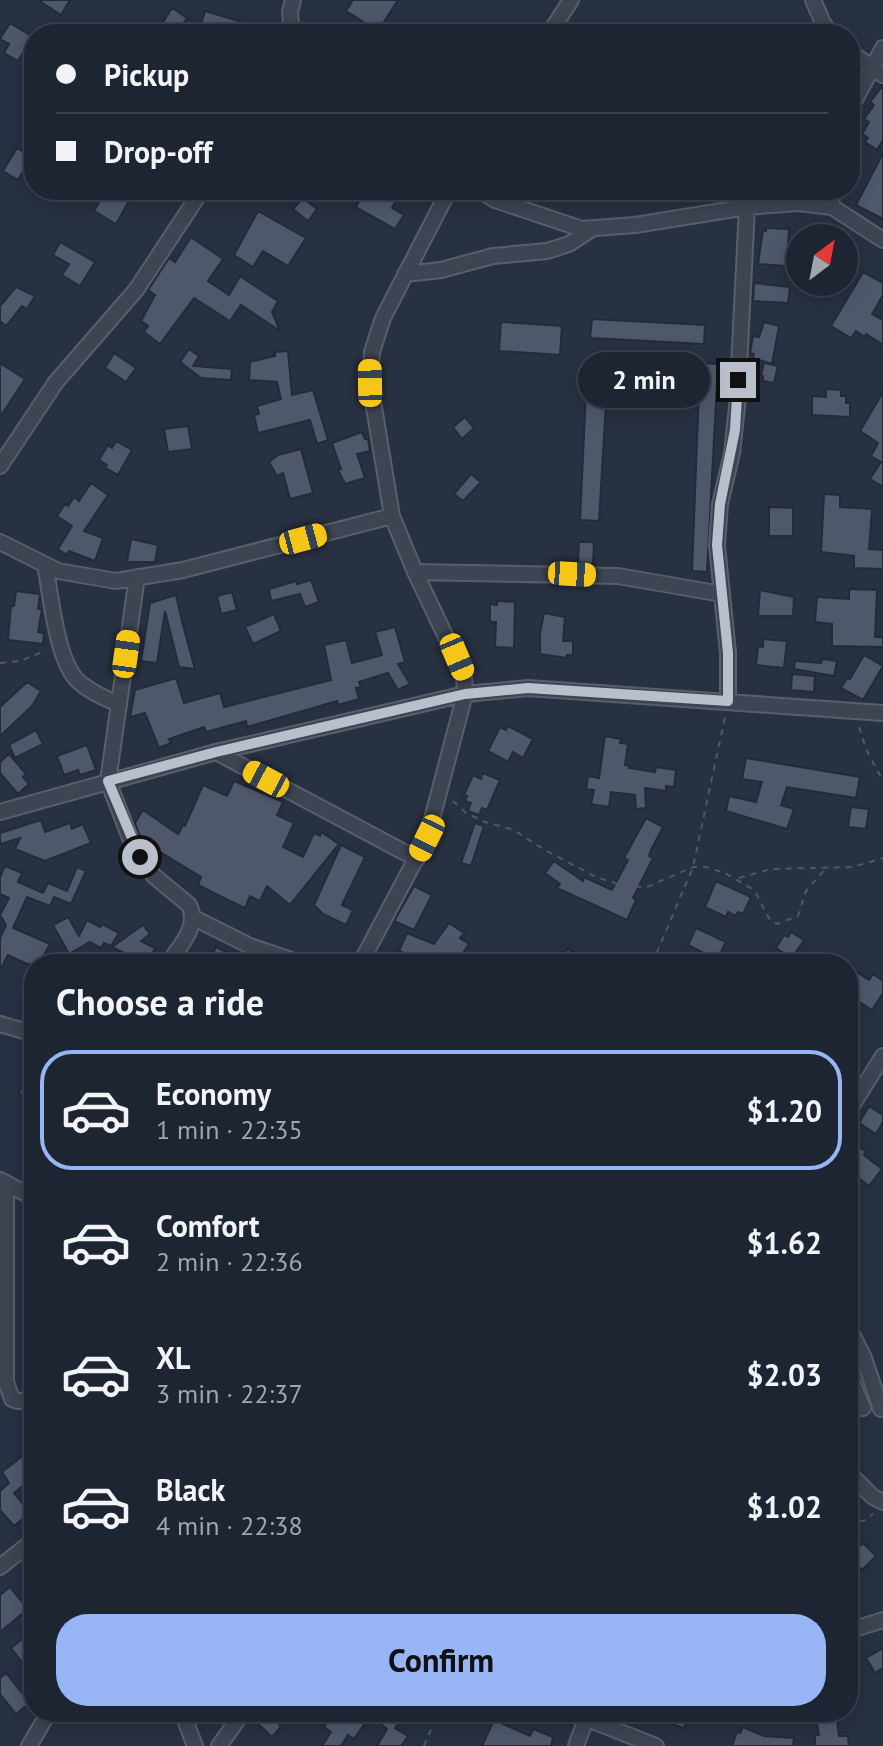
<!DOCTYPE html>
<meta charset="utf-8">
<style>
body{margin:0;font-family:"PT Sans",sans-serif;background:#262d3a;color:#f1f3f6;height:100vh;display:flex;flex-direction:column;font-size:30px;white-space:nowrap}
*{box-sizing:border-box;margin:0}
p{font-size:26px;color:#a1a5ac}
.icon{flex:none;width:44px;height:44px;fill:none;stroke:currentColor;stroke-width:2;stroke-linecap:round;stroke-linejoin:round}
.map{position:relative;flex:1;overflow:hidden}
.details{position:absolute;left:24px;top:954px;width:834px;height:768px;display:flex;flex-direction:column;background:#1e2532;border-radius:32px;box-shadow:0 4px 20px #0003,0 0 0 2px #3c424d}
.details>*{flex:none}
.guide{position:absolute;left:24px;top:24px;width:836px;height:176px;border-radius:32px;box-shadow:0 4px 20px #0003,0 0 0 2px #3c424d;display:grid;align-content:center;height:176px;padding:0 32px;background:#1e2532}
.needle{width:52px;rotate:32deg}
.buttons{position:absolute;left:786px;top:224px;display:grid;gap:16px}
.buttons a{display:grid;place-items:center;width:72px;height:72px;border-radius:50%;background:#1e2532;box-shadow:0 4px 20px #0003,0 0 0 2px #3c424d;font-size:40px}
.end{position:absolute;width:36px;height:36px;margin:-18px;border:10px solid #babfcc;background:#111;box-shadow:0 0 0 4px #111}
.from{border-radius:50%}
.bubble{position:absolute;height:56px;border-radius:28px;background:#1e2532;box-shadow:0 4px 20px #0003,0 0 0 2px #3c424d;font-size:26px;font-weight:800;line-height:56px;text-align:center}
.car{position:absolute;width:24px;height:48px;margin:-24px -12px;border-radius:10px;box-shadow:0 0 6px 2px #0007;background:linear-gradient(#f5c518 24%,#345 0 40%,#f5c518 0 76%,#345 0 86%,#f5c518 0)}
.guide b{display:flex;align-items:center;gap:28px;height:76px;font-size:30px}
.guide b+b{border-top:2px solid #3c424d}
.guide i{width:20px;height:20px;background:#f1f3f6}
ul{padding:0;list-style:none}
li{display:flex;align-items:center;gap:24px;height:120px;margin:0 16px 12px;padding:0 16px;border:4px solid transparent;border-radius:32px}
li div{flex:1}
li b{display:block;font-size:30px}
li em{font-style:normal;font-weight:800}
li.active{border-color:#97b4f4}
li>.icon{width:72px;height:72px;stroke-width:1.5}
h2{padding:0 32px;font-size:36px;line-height:96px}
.cta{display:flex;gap:16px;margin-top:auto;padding:16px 32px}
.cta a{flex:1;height:92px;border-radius:32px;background:#97b4f4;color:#111;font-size:32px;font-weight:800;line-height:92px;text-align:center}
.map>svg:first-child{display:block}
</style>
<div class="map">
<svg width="883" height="1746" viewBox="0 0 883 1746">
<rect width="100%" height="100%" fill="#283142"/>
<path fill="#4f586b" stroke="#232b39" stroke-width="2" d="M 38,0 L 70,0 L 61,15 Z
M 353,0 L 398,0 L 378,31 L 346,11 Z
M 172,8 L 187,18 L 177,34 L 169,34 L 160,27 Z
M 205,11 L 242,22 L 238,34 L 198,34 Z
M 10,23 L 33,37 L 18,61 L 4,53 L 9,44 L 0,39 Z
M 883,85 L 883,140 L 877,150 L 865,142 L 868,138 L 862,134 L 869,122 L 864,119 L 874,105 L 870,102 Z
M 17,148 L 32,157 L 18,180 L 3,171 Z
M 883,153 L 883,219 L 856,205 Z
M 106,190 L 122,190 L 132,196 L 116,224 L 94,211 Z
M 375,190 L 385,190 L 398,197 L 392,208 L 404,215 L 395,229 L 356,207 L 364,191 L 373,195 Z
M 303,198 L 317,209 L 308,221 L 293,209 Z
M 258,211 L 306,238 L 288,266 L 263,251 L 253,267 L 234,255 Z
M 766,228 L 789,229 L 787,266 L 758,264 L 763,230 L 766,231 Z
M 191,237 L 223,259 L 208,281 L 229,295 L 240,276 L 278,301 L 272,312 L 280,331 L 241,305 L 230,321 L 194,298 L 160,344 L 144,332 L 148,326 L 141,321 L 155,295 L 148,290 L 169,258 L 175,262 Z
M 60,242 L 95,262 L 80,286 L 62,275 L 69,264 L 53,255 Z
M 863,272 L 883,283 L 883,295 L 872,314 L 883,320 L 883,345 L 866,334 L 865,337 L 856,331 L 851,338 L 831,326 Z
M 754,283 L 790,287 L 788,303 L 753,301 Z
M 16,287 L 35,296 L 27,309 L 22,306 L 6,326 L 0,321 L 0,306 Z
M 592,319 L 705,325 L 704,344 L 590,338 Z
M 501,322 L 562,326 L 560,355 L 499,351 Z
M 764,322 L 779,326 L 772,364 L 753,358 L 754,354 L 750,353 L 753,336 L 759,337 Z
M 189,349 L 199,356 L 193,366 L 232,369 L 231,380 L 201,378 L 180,362 Z
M 288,351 L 292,395 L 313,390 L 328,440 L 317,444 L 310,420 L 258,433 L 254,415 L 259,414 L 257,406 L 281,399 L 277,382 L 249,380 L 250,362 L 275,356 L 275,352 Z
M 114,353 L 136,368 L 126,382 L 105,368 Z
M 0,363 L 25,379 L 0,417 Z
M 700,363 L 718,364 L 707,572 L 692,571 Z
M 764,363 L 778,366 L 774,383 L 763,381 L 763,376 L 761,375 Z
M 587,370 L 608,371 L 599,521 L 580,520 Z
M 826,389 L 841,390 L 841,396 L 846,396 L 846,403 L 850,403 L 850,417 L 812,415 L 812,396 L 826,397 Z
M 883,392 L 883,487 L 870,479 L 881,462 L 871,456 L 878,443 L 860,431 Z
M 465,417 L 474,428 L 462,439 L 453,427 Z
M 188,426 L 192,449 L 168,452 L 164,429 Z
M 362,432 L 365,439 L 368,439 L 370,451 L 357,454 L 365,478 L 345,484 L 338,470 L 341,469 L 332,443 Z
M 116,441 L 132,450 L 118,475 L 105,468 L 107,465 L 99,460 L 108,445 L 112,448 Z
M 301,449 L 313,493 L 290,499 L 283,473 L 277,476 L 269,462 L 278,455 Z
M 471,474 L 481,482 L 463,501 L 454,494 Z
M 91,483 L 108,495 L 84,531 L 103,538 L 95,561 L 69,551 L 67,555 L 58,549 L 72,526 L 57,516 L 65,504 L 68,506 L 74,497 L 79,501 Z
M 824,494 L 840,495 L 840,507 L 872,509 L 869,549 L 883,550 L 883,569 L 854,568 L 854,556 L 821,552 Z
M 769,507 L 793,508 L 793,536 L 769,536 Z
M 131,539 L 158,545 L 155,562 L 127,562 Z
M 579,542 L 594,542 L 593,564 L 578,563 Z
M 311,580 L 319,602 L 305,607 L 300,594 L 271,601 L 269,589 L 296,581 L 297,584 Z
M 849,589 L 877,590 L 875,637 L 883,637 L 883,647 L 832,646 L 832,624 L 815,622 L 817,597 L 849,599 Z
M 760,590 L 794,597 L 793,616 L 758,616 Z
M 16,591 L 40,594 L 38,609 L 42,609 L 38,632 L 44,633 L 43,644 L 8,640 L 11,606 L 14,606 Z
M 232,592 L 237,610 L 221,614 L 217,596 Z
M 176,595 L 183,625 L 195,669 L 179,667 L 165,611 L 157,663 L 141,661 L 150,603 Z
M 497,601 L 515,602 L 514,648 L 495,647 L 496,622 L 490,622 L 490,604 L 497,605 Z
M 544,613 L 565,617 L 563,641 L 573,641 L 573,655 L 567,655 L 567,658 L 540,654 L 540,634 Z
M 274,614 L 281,631 L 253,644 L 245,627 Z
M 395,627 L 405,662 L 398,664 L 410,684 L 398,690 L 388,673 L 359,682 L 361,687 L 356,688 L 359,699 L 338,705 L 337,701 L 247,727 L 246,721 L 206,732 L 204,727 L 169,739 L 171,743 L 159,748 L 145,713 L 130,717 L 135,690 L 176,678 L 184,703 L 220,693 L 224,707 L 331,680 L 324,645 L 346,640 L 352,663 L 382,655 L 375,632 Z
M 763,639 L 787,641 L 784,668 L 756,665 L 758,646 L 763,647 Z
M 864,655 L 883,666 L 863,700 L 841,688 L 847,678 L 850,679 Z
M 822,659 L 837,661 L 834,676 L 794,669 L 795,661 L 821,663 Z
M 792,674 L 815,676 L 814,692 L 791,690 Z
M 27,682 L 41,691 L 32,706 L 0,736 L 0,707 Z
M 508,726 L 533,739 L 523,758 L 513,752 L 508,762 L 488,751 L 500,727 L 506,730 Z
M 36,730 L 43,744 L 15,758 L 9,745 Z
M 605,736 L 621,739 L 620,743 L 628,744 L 625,765 L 629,766 L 629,768 L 655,772 L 656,767 L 676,770 L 674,787 L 666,786 L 666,791 L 645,788 L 646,808 L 636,809 L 635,795 L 611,792 L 609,807 L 591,804 L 594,790 L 586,789 L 588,776 L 599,778 Z
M 87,745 L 96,770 L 80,775 L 78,770 L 64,775 L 57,756 Z
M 9,754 L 26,774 L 23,777 L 29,784 L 18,794 L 0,773 L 0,762 Z
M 746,758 L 860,777 L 856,798 L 787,787 L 781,805 L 794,809 L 787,829 L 726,811 L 729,796 L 756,802 L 762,782 L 742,779 Z
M 483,773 L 500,780 L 487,810 L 482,808 L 479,815 L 468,811 L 471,803 L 465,801 L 467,796 L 464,795 L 473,775 L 481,779 Z
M 234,781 L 283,802 L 277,815 L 294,823 L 283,847 L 303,857 L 314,833 L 320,836 L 321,832 L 339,844 L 290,905 L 267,886 L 260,901 L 250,896 L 245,908 L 228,900 L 198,885 L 201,877 L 147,844 L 139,834 L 135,823 L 143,810 L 178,834 L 183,825 L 185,826 L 203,785 L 227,796 Z
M 851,807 L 869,809 L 866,829 L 848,827 Z
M 646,818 L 663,827 L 651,850 L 649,856 L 653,858 L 633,898 L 636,900 L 627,920 L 557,888 L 560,884 L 545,873 L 554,861 L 583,881 L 584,877 L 612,890 L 628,860 L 624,858 Z
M 41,820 L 45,832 L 70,823 L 72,829 L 83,824 L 91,843 L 45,861 L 15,849 L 20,838 L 0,844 L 0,833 Z
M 475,823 L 484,826 L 471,866 L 461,863 Z
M 341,845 L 365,857 L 342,905 L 353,910 L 346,925 L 323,914 L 314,905 Z
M 5,866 L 22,873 L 18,882 L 43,893 L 48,883 L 67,891 L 77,867 L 86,871 L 71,904 L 54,897 L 50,906 L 27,897 L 13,928 L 50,944 L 39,964 L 27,964 L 8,955 L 0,970 L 0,938 L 6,925 L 0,915 L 9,898 L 0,894 L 0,877 Z
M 716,881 L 751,897 L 743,914 L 738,912 L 736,916 L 728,912 L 726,917 L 705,907 Z
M 414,886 L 432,895 L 414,930 L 394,921 Z
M 68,917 L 79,936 L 87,920 L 100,927 L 102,924 L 119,933 L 111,946 L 104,943 L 101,948 L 90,942 L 69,954 L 53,925 Z
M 449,923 L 464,933 L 460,938 L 469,944 L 463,953 L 484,964 L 430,964 L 399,951 L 407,933 L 434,944 Z
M 143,925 L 150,934 L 141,941 L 155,948 L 149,961 L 147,960 L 144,964 L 119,964 L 124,953 L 112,947 Z
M 696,928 L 726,942 L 717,960 L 688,945 Z
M 791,932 L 804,940 L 792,958 L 776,948 L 784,935 L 788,937 Z
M 216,947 L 250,964 L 208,964 Z
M 567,949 L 598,964 L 560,964 Z
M 853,970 L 869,980 L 873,974 L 883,981 L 883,993 L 872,1010 L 848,995 L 848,978 Z
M 25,1077 L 34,1080 L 34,1099 L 19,1094 Z
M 869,1106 L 883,1115 L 883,1122 L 876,1134 L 859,1123 Z
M 848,1142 L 866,1151 L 864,1155 L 882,1169 L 869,1186 L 856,1176 L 848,1187 Z
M 29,1451 L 34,1456 L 34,1477 L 14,1493 L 30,1513 L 14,1526 L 0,1510 L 0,1491 L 9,1483 L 2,1472 Z
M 863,1543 L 876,1556 L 862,1570 L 849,1556 Z
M 10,1587 L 28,1609 L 0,1632 L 0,1595 Z
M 26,1636 L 34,1646 L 34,1678 L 11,1648 Z
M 883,1648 L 883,1668 L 875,1673 L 866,1658 Z
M 6,1673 L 30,1703 L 16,1714 L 0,1694 L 0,1678 Z
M 264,1712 L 269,1712 L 281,1727 L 272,1737 L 254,1720 Z
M 334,1712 L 341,1712 L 348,1717 L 352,1712 L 407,1712 L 395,1728 L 408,1736 L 401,1746 L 377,1746 L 387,1729 L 370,1716 L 354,1739 L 348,1735 L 341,1746 L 322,1746 L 331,1732 L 324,1727 Z
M 641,1712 L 681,1712 L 688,1714 L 684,1728 L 641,1714 Z
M 494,1720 L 530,1736 L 533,1729 L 553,1737 L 551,1746 L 482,1746 Z
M 837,1720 L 839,1736 L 848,1736 L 849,1746 L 815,1746 L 815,1735 L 819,1735 L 817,1722 Z
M 743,1727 L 764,1736 L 794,1738 L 793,1746 L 732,1746 L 737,1732 L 740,1733 Z"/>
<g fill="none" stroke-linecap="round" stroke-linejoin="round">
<g stroke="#585f6c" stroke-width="18">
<path id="minor" d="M 813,0 L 823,23 L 831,34
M 292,34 L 290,12 L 293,0
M 549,34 L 571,0
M 850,52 L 883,75
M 850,109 L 883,48
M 479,190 L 495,200 L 582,229 L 635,225 L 747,207 L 798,203 L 832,207 L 883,240
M 830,190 L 832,207
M 405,274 L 441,270 L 493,256 L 547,251 L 569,244 L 592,229
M 0,466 L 56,382 L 136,290 L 202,190
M 0,542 L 58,571 L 116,581 L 183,570 L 392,516
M 45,565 C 51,595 56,656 76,679 C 87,691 106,698 119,705
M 415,572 L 618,576 L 722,594
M 137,577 L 108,781 L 130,838 L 140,857 L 154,876 L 189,905 C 200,926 179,947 168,964
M 728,701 L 728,653 L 717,545 L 720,504 L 732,453 L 737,407 L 747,207
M 216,752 L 417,859
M 0,812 L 216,752 L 465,694 L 528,688 L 883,713
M 194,918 L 250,946 L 303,964
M 360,964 L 427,838 L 465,694 L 464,675 L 415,572 L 392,516 L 370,383 L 372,352 L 383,318 L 449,190
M 0,1024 L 34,1034
M 848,1112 L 883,1056
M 0,1180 L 34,1198
M 6,1183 L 6,1382 L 12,1399 L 18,1401 L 34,1400
M 848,1326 L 864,1358 L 881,1409
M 848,1372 L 863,1408
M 848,1472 L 873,1497 L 883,1502
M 0,1567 L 34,1540
M 848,1631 L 883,1620
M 182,1712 L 195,1746
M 570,1712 L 656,1746
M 29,1746 L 49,1712
M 219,1746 L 243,1712
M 576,1746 L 586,1719"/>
</g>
<path stroke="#495b60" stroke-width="2" stroke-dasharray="6 6" stroke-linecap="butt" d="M 0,663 L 20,661 L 45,651
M 859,727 L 867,751 L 883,781
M 453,801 L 466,813 L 485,822 L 514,830 L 543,849 L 596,877 L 624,886 L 647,887 L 693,867 L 706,867 L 725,873 L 754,890 L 770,920 L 777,924 L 798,916 L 806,891 L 826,868
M 739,878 L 771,869 L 853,867 L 883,858
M 652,964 L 693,867 L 725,717
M 848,1520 L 864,1521 L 873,1514
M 424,1746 L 438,1712"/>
<use href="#minor" stroke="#3d4452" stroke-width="14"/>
</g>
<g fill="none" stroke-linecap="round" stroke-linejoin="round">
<path stroke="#babfcc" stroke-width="10" d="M 140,857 L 108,781 L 216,752 L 465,694 L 528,688 L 728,701 L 728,653 L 717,545 L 720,504 L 735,430 L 738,380"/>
</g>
</svg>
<div class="buttons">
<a><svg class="needle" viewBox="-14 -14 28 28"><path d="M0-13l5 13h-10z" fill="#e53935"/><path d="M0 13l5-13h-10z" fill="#a1a5ac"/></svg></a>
</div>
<i class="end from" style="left:140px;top:857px"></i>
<i class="end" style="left:738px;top:380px"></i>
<div class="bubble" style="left:578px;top:352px;width:132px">2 min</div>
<i class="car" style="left:370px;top:383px;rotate:359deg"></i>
<i class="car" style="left:303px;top:539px;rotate:75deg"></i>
<i class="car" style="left:572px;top:574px;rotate:93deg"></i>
<i class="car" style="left:126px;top:654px;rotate:8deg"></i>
<i class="car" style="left:457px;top:657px;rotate:157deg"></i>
<i class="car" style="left:266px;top:779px;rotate:298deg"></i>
<i class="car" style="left:427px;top:838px;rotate:206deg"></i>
<div class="guide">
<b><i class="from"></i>Pickup</b>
<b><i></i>Drop-off</b>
</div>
<section class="details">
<h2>Choose a ride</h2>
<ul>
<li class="active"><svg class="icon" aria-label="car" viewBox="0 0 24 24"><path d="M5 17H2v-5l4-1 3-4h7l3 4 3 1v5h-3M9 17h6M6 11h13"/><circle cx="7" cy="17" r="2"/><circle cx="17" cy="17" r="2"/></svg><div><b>Economy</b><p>1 min · 22:35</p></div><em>$1.20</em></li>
<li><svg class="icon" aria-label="car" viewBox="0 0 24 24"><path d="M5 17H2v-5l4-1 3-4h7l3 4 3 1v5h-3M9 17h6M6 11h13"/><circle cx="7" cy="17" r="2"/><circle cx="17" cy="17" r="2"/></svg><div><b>Comfort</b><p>2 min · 22:36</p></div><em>$1.62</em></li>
<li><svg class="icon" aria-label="car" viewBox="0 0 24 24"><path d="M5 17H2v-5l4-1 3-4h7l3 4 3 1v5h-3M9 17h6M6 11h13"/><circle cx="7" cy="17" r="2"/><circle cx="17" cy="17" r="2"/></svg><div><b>XL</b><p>3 min · 22:37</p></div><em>$2.03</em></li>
<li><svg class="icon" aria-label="car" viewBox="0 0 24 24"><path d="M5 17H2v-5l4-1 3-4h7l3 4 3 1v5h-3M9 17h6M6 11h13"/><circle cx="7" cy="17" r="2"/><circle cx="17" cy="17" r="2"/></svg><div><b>Black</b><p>4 min · 22:38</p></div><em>$1.02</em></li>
</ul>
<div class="cta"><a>Confirm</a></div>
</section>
</div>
